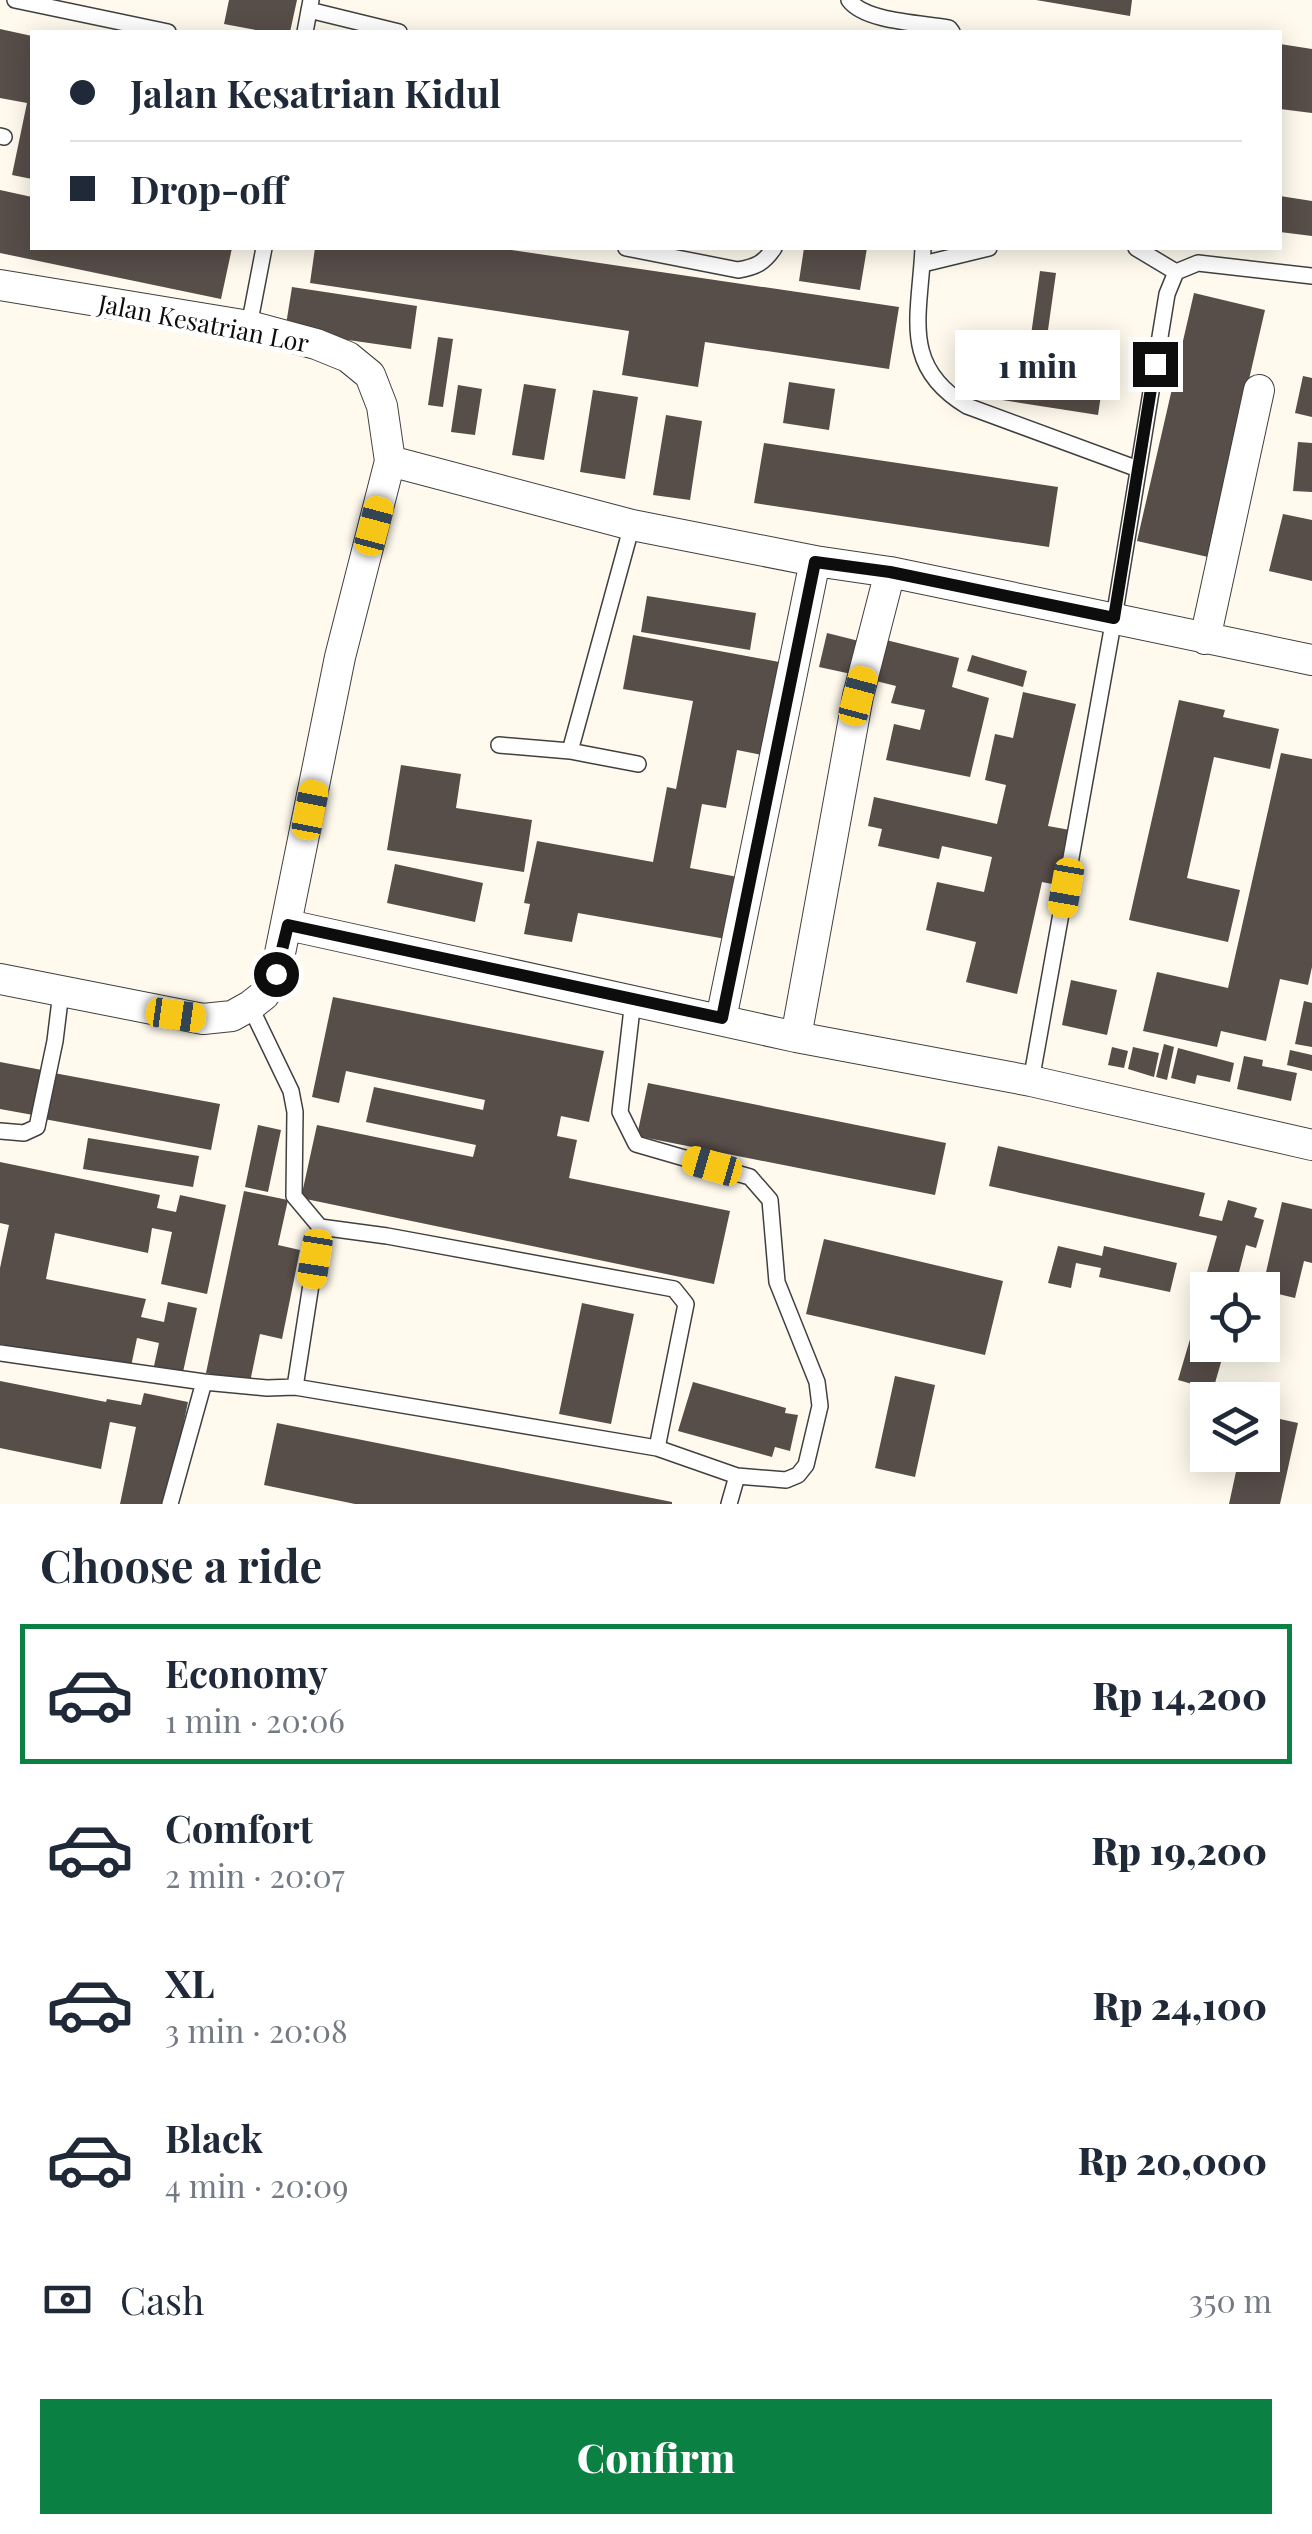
<!DOCTYPE html>
<meta charset="utf-8">
<style>
body{margin:0;font-family:"Playfair Display",serif;background:#f6f6f7;color:#1f2937;height:100vh;display:flex;flex-direction:column;font-size:38px;white-space:nowrap}
*{box-sizing:border-box;margin:0}
p{font-size:32px;color:#747a83}
.icon{flex:none;width:55px;height:55px;fill:none;stroke:currentColor;stroke-width:2;stroke-linecap:round;stroke-linejoin:round}
.map{position:relative;height:1504px;overflow:hidden}
.side{display:flex;flex-direction:column;background:#fff;flex:1}
.side>*{flex:none}
.top-card{position:absolute;left:30px;top:30px;width:1252px;height:220px;border-radius:0px;box-shadow:0 5px 25px #0003;display:grid;align-content:center;height:220px;padding:0 40px;background:#fff}
.buttons{position:absolute;left:1190px;top:1272px;display:grid;gap:20px}
.buttons a{display:grid;place-items:center;width:90px;height:90px;border-radius:0px;background:#fff;box-shadow:0 5px 25px #0003;font-size:50px}
.end{position:absolute;width:45px;height:45px;margin:-22px;border:12px solid #0d0d0d;background:#fff;box-shadow:0 0 0 5px #fff}
.from{border-radius:50%}
.bubble{position:absolute;height:70px;border-radius:0px;background:#fff;box-shadow:0 5px 25px #0003;font-size:32px;font-weight:800;line-height:70px;text-align:center}
.car{position:absolute;width:30px;height:60px;margin:-30px -15px;border-radius:12px;box-shadow:0 0 8px 2px #0007;background:linear-gradient(#f5c518 24%,#345 0 40%,#f5c518 0 76%,#345 0 86%,#f5c518 0)}
.top-card b{display:flex;align-items:center;gap:35px;height:95px;font-size:38px}
.top-card b+b{border-top:2px solid #e0e1e3}
.top-card i{width:25px;height:25px;background:#1f2937}
ul{padding:0;list-style:none}
li{display:flex;align-items:center;gap:30px;height:140px;margin:0 20px 15px;padding:0 20px;border:5px solid transparent;border-radius:0px}
li div{flex:1}
li b{display:block;font-size:38px}
li em{font-style:normal;font-weight:800}
li.current{border-color:#0b8043}
li>.icon{width:90px;height:90px;stroke-width:1.5}
h2{padding:0 40px;font-size:45px;line-height:120px}
.pay{display:flex;align-items:center;gap:25px;height:110px;padding:0 40px;font-size:38px}
.pay p{margin-inline-start:auto}
.button{display:flex;gap:20px;margin-top:auto;padding:20px 40px}
.button a{flex:1;height:115px;border-radius:0px;background:#0b8043;color:#fff;font-size:40px;font-weight:800;line-height:115px;text-align:center}
.map>svg:first-child{display:block}
</style>
<div class="map">
<svg width="1312" height="1504" viewBox="0 0 1312 1504">
<rect width="100%" height="100%" fill="#fffaed"/>
<path fill="#574d49" d="M 229,0 L 297,0 L 290,32 L 266,32 L 224,24 Z
M 1036,0 L 1132,0 L 1130,16 Z
M 0,29 L 32,36 L 32,179 L 12,175 L 27,103 L 0,98 Z
M 1280,44 L 1312,49 L 1312,113 L 1280,109 Z
M 0,190 L 32,197 L 32,248 L 232,248 L 221,299 L 0,253 Z
M 1280,196 L 1312,201 L 1312,236 L 1280,232 Z
M 315,248 L 498,248 L 899,307 L 889,369 L 705,342 L 698,387 L 622,375 L 629,331 L 310,283 Z
M 804,248 L 867,248 L 860,290 L 799,281 Z
M 1040,271 L 1056,273 L 1047,337 L 1031,335 Z
M 292,287 L 417,306 L 411,349 L 285,331 Z
M 1194,293 L 1265,310 L 1208,557 L 1137,541 Z
M 438,337 L 453,339 L 443,407 L 428,405 Z
M 1009,354 L 1105,368 L 1098,415 L 1002,400 Z
M 1303,376 L 1312,378 L 1312,417 L 1295,413 Z
M 789,382 L 835,389 L 829,430 L 783,423 Z
M 524,384 L 556,389 L 544,460 L 512,455 Z
M 458,385 L 482,389 L 475,435 L 451,432 Z
M 593,390 L 638,397 L 625,479 L 580,472 Z
M 666,415 L 702,421 L 690,500 L 653,495 Z
M 1298,442 L 1312,443 L 1312,492 L 1293,491 Z
M 764,443 L 1058,487 L 1049,547 L 754,503 Z
M 1283,514 L 1312,520 L 1312,581 L 1269,571 Z
M 647,596 L 756,613 L 750,650 L 641,632 Z
M 827,633 L 863,642 L 856,675 L 819,667 Z
M 633,635 L 779,662 L 762,755 L 737,750 L 726,808 L 702,804 L 690,868 L 738,877 L 726,939 L 578,913 L 572,942 L 524,934 L 530,904 L 524,903 L 537,841 L 653,862 L 667,787 L 676,789 L 693,701 L 623,689 Z
M 886,640 L 959,658 L 952,687 L 989,698 L 970,777 L 886,760 L 894,724 L 920,730 L 925,710 L 891,703 L 896,686 L 876,681 Z
M 972,655 L 1027,671 L 1023,687 L 967,671 Z
M 1023,692 L 1076,704 L 1048,826 L 1070,830 L 1057,885 L 1042,882 L 1017,994 L 966,982 L 976,942 L 926,930 L 937,882 L 984,892 L 992,857 L 942,846 L 939,859 L 878,846 L 882,829 L 868,826 L 874,797 L 997,824 L 1006,785 L 985,780 L 995,734 L 1013,738 Z
M 1179,700 L 1225,710 L 1223,717 L 1279,729 L 1270,769 L 1214,757 L 1187,878 L 1240,890 L 1228,942 L 1129,920 Z
M 1281,753 L 1312,759 L 1312,967 L 1308,985 L 1280,979 L 1266,1041 L 1221,1031 L 1217,1047 L 1143,1031 L 1157,972 L 1228,988 Z
M 401,765 L 461,774 L 456,808 L 532,820 L 524,872 L 387,850 Z
M 395,864 L 483,883 L 475,922 L 387,903 Z
M 1071,980 L 1117,990 L 1107,1035 L 1062,1025 Z
M 333,997 L 604,1051 L 589,1122 L 561,1116 L 557,1136 L 577,1140 L 569,1178 L 730,1211 L 714,1284 L 301,1198 L 317,1125 L 473,1157 L 476,1145 L 366,1122 L 374,1087 L 483,1110 L 485,1100 L 346,1071 L 339,1103 L 312,1097 Z
M 1304,1001 L 1312,1003 L 1312,1047 L 1295,1044 Z
M 1164,1044 L 1174,1047 L 1167,1080 L 1156,1077 Z
M 1112,1047 L 1128,1051 L 1124,1068 L 1108,1065 Z
M 1133,1047 L 1159,1053 L 1154,1077 L 1128,1069 Z
M 1178,1048 L 1234,1063 L 1230,1082 L 1197,1075 L 1195,1084 L 1171,1078 Z
M 1290,1050 L 1312,1055 L 1312,1071 L 1287,1065 Z
M 1244,1056 L 1263,1060 L 1262,1066 L 1297,1073 L 1291,1101 L 1237,1089 Z
M 0,1062 L 42,1070 L 33,1115 L 0,1109 Z
M 54,1073 L 220,1104 L 211,1150 L 44,1119 Z
M 648,1083 L 946,1143 L 935,1195 L 637,1136 Z
M 258,1125 L 281,1130 L 268,1192 L 245,1187 Z
M 88,1138 L 199,1156 L 193,1187 L 83,1169 Z
M 998,1146 L 1205,1193 L 1199,1216 L 1222,1221 L 1228,1200 L 1257,1208 L 1254,1217 L 1264,1220 L 1256,1248 L 1246,1245 L 1237,1280 L 1207,1272 L 1217,1236 L 989,1186 Z
M 0,1162 L 160,1195 L 157,1208 L 176,1212 L 180,1195 L 226,1205 L 207,1294 L 161,1284 L 172,1232 L 152,1228 L 148,1253 L 55,1233 L 46,1279 L 146,1299 L 141,1317 L 164,1322 L 168,1302 L 197,1308 L 183,1372 L 154,1366 L 159,1343 L 137,1338 L 130,1371 L 0,1344 L 0,1268 L 9,1225 L 0,1223 Z
M 244,1191 L 288,1200 L 278,1245 L 300,1250 L 282,1339 L 260,1334 L 250,1382 L 206,1373 Z
M 1282,1202 L 1312,1209 L 1312,1263 L 1304,1261 L 1295,1298 L 1262,1290 Z
M 824,1239 L 1003,1281 L 985,1355 L 806,1314 Z
M 1058,1246 L 1102,1256 L 1104,1246 L 1177,1263 L 1170,1292 L 1099,1277 L 1101,1268 L 1076,1263 L 1071,1288 L 1048,1283 Z
M 582,1303 L 634,1314 L 611,1424 L 559,1414 Z
M 1198,1312 L 1208,1315 L 1208,1345 L 1226,1345 L 1213,1390 L 1178,1380 Z
M 895,1376 L 935,1385 L 915,1477 L 875,1468 Z
M 0,1381 L 106,1402 L 107,1399 L 141,1405 L 144,1393 L 188,1402 L 167,1504 L 120,1504 L 136,1427 L 110,1422 L 101,1469 L 0,1448 Z
M 693,1382 L 786,1408 L 785,1413 L 798,1415 L 790,1451 L 775,1447 L 772,1457 L 678,1431 Z
M 1262,1415 L 1298,1423 L 1280,1504 L 1229,1504 L 1237,1467 L 1250,1470 L 1253,1455 L 1262,1455 Z
M 277,1423 L 672,1502 L 672,1504 L 355,1504 L 264,1485 Z"/>
<g fill="none" stroke-linecap="round" stroke-linejoin="round">
<g stroke="#404040" stroke-width="18">
<path id="lane" d="M 15,0 L 168,32
M 849,0 C 865,22 922,23 949,28 L 952,32
M 309,10 L 399,32
M 305,32 L 311,0
M 0,136 L 4,137
M 626,248 L 738,270 C 756,267 764,263 774,248
M 923,248 C 920,315 900,366 967,406 L 1138,469
M 1136,248 L 1176,272
M 923,264 L 989,248
M 249,326 L 264,248
M 499,745 L 570,751 L 632,525
M 570,751 L 638,764
M 633,1000 L 620,1112 L 636,1144 L 750,1177 L 770,1200 L 777,1282 L 817,1382 L 820,1406 L 806,1465 L 798,1475 L 786,1480 L 737,1476 L 729,1504
M 250,1006 L 291,1091 L 295,1112 L 294,1196 L 320,1227
M 1031,1081 L 1114,618 L 1167,294 L 1176,272 L 1198,263 L 1312,276
M 0,1131 L 24,1133 L 37,1127 L 55,1041 L 61,992
M 0,1353 L 204,1382
M 657,1448 L 686,1304 L 674,1289 L 387,1236 L 320,1227 L 295,1387 L 657,1448 L 737,1476
M 170,1504 L 204,1382 L 267,1388 L 295,1387"/>
</g>
<g stroke="#404040" stroke-width="32">
<path id="street" d="M 0,285 L 249,326 L 316,344 L 348,357 L 370,375 L 382,406 L 390,461 L 340,657 L 276,973 L 264,995 L 250,1006 L 232,1016 L 203,1019 L 0,979
M 390,461 L 632,525 L 815,561 L 890,572 L 1312,660
M 1205,639 L 1259,390
M 288,925 L 796,1037 L 1031,1081 L 1312,1145
M 721,1019 L 815,561
M 796,1037 L 858,696 L 890,572"/>
</g>
<use href="#lane" stroke="#fff" stroke-width="15"/>
<use href="#street" stroke="#fff" stroke-width="30"/>
</g>
<g fill="none" stroke-linecap="round" stroke-linejoin="round">
<path stroke="#0d0d0d" stroke-width="12" d="M 276,974 L 288,925 L 722,1018 L 815,562 L 890,572 L 1114,618 L 1155,364"/>
</g>
<g text-anchor="middle" dominant-baseline="central" stroke-width="10" stroke-linejoin="round" paint-order="stroke">
<g font-size="25" fill="#0d0d0d" stroke="#fff">
<text transform="translate(204 322) rotate(11)">Jalan Kesatrian Lor</text>
</g>
</g>
</svg>
<div class="buttons">
<a><svg class="icon" aria-label="locate" viewBox="0 0 24 24"><circle cx="12" cy="12" r="6"/><path d="M12 2v4M12 18v4M2 12h4M18 12h4"/></svg></a>
<a><svg class="icon" aria-label="layers" viewBox="0 0 24 24"><path d="M12 4l9 5-9 5-9-5zM3 14l9 5 9-5"/></svg></a>
</div>
<i class="end from" style="left:276px;top:974px"></i>
<i class="end" style="left:1155px;top:364px"></i>
<div class="bubble" style="left:955px;top:330px;width:165px">1 min</div>
<i class="car" style="left:374px;top:526px;rotate:15deg"></i>
<i class="car" style="left:858px;top:696px;rotate:15deg"></i>
<i class="car" style="left:310px;top:810px;rotate:11deg"></i>
<i class="car" style="left:1066px;top:888px;rotate:190deg"></i>
<i class="car" style="left:176px;top:1015px;rotate:98deg"></i>
<i class="car" style="left:712px;top:1166px;rotate:286deg"></i>
<i class="car" style="left:315px;top:1259px;rotate:189deg"></i>
<div class="top-card">
<b><i class="from"></i>Jalan Kesatrian Kidul</b>
<b><i></i>Drop-off</b>
</div>
</div>
<section class="side">
<h2>Choose a ride</h2>
<ul>
<li class="current"><svg class="icon" aria-label="car" viewBox="0 0 24 24"><path d="M5 17H2v-5l4-1 3-4h7l3 4 3 1v5h-3M9 17h6M6 11h13"/><circle cx="7" cy="17" r="2"/><circle cx="17" cy="17" r="2"/></svg><div><b>Economy</b><p>1 min · 20:06</p></div><em>Rp 14,200</em></li>
<li><svg class="icon" aria-label="car" viewBox="0 0 24 24"><path d="M5 17H2v-5l4-1 3-4h7l3 4 3 1v5h-3M9 17h6M6 11h13"/><circle cx="7" cy="17" r="2"/><circle cx="17" cy="17" r="2"/></svg><div><b>Comfort</b><p>2 min · 20:07</p></div><em>Rp 19,200</em></li>
<li><svg class="icon" aria-label="car" viewBox="0 0 24 24"><path d="M5 17H2v-5l4-1 3-4h7l3 4 3 1v5h-3M9 17h6M6 11h13"/><circle cx="7" cy="17" r="2"/><circle cx="17" cy="17" r="2"/></svg><div><b>XL</b><p>3 min · 20:08</p></div><em>Rp 24,100</em></li>
<li><svg class="icon" aria-label="car" viewBox="0 0 24 24"><path d="M5 17H2v-5l4-1 3-4h7l3 4 3 1v5h-3M9 17h6M6 11h13"/><circle cx="7" cy="17" r="2"/><circle cx="17" cy="17" r="2"/></svg><div><b>Black</b><p>4 min · 20:09</p></div><em>Rp 20,000</em></li>
</ul>
<div class="pay"><svg class="icon" aria-label="cash" viewBox="0 0 24 24"><path d="M3 7h18v10H3z"/><circle cx="12" cy="12" r="2"/></svg>Cash<p>350 m</p></div>
<div class="button"><a>Confirm</a></div>
</section>
